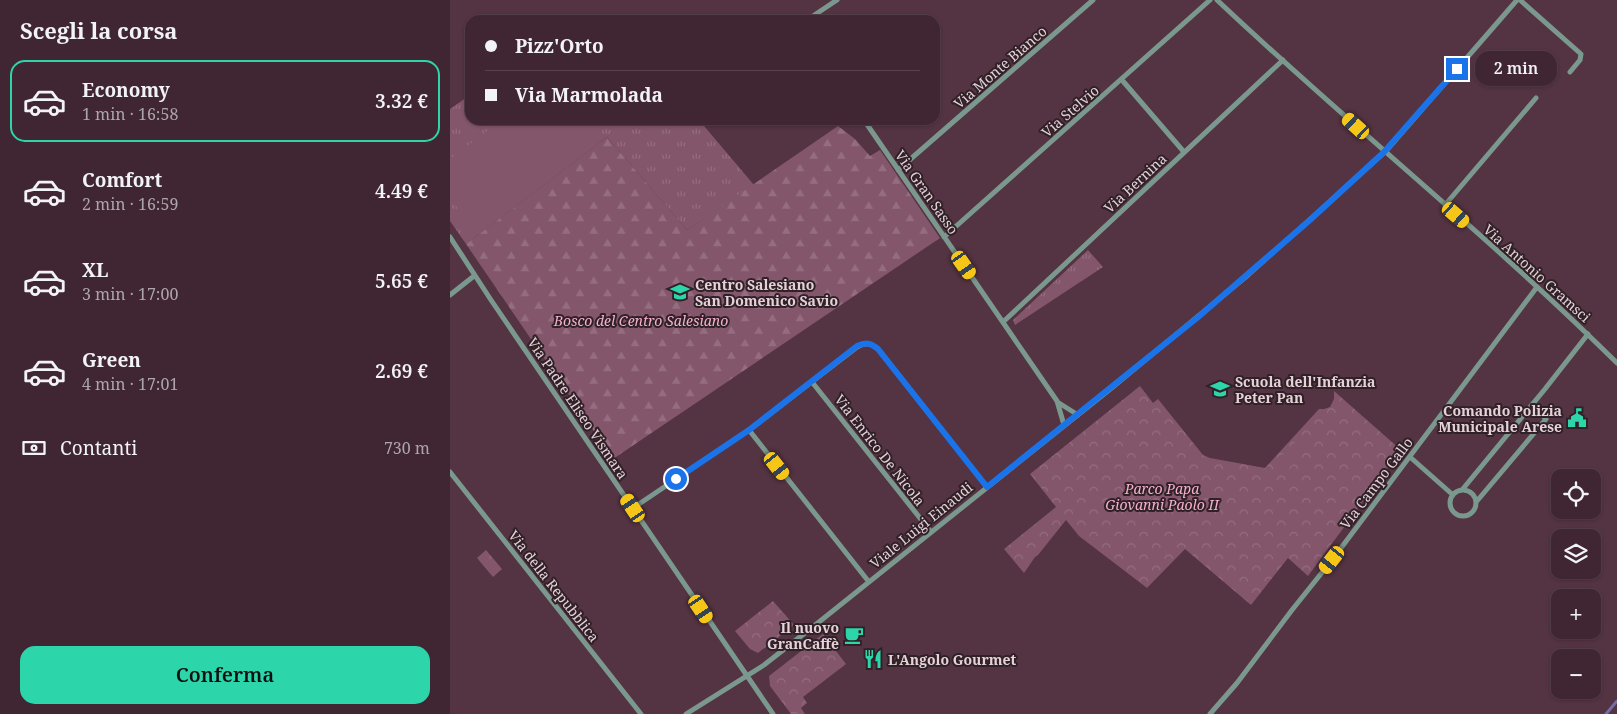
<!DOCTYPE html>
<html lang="it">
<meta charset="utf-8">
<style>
body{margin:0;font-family:"Noto Serif",serif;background:#462e3a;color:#f1f3f6;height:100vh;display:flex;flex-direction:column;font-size:19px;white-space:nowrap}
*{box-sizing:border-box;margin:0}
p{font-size:16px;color:#ada5ac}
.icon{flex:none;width:28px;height:28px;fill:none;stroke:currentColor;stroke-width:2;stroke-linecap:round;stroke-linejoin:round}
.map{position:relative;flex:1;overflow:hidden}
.details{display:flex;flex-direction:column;background:#3f2632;width:450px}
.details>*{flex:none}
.top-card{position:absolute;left:15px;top:15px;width:475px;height:110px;border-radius:15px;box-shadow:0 1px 4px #0004,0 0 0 1px #58434d;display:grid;align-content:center;height:110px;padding:0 20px;background:#3f2632}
.tools{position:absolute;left:1101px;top:469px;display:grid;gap:10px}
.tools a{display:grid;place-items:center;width:50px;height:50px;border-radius:10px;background:#3f2632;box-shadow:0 1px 4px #0004,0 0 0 1px #58434d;font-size:25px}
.end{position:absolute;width:22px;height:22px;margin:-11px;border:6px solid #1a73e8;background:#fff;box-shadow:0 0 0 2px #fff}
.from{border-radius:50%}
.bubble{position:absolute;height:35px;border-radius:15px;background:#3f2632;box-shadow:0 1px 4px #0004,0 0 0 1px #58434d;font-size:16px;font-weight:600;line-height:35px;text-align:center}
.car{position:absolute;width:15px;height:30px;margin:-15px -8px;border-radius:6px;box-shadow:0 0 4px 1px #0007;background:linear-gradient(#f5c518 24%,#345 0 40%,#f5c518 0 76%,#345 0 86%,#f5c518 0)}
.top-card b{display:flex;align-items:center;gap:18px;height:48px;font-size:19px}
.top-card b+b{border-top:1px solid #58434d}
.top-card i{width:12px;height:12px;background:#f1f3f6}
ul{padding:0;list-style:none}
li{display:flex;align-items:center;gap:15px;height:82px;margin:0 10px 8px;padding:0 10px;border:2px solid transparent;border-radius:15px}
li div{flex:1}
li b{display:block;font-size:19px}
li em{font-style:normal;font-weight:600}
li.selected{border-color:#2dd5ab}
li>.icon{width:45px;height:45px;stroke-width:1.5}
h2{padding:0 20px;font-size:22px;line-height:60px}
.pay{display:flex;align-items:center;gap:12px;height:55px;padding:0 20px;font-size:19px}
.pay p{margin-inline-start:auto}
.action{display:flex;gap:10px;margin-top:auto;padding:10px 20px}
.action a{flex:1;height:58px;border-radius:15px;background:#2dd5ab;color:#111;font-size:20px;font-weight:600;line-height:58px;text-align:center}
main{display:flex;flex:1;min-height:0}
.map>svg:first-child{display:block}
</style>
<main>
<section class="details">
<h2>Scegli la corsa</h2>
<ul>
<li class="selected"><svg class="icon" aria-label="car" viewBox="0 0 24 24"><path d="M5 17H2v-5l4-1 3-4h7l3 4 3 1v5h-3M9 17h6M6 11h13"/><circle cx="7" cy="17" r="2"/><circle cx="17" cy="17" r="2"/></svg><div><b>Economy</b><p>1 min · 16:58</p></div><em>3.32 €</em></li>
<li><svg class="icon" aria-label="car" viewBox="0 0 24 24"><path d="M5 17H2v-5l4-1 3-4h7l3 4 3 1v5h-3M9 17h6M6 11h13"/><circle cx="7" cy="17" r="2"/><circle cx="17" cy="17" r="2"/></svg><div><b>Comfort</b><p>2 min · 16:59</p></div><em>4.49 €</em></li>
<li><svg class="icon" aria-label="car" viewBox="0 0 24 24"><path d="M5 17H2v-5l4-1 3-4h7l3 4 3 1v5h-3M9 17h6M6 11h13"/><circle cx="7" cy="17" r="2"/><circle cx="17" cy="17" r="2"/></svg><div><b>XL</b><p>3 min · 17:00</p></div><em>5.65 €</em></li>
<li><svg class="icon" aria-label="car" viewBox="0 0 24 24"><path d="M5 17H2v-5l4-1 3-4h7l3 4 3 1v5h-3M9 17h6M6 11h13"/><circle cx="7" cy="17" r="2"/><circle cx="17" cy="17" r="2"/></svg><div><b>Green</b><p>4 min · 17:01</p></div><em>2.69 €</em></li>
</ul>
<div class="pay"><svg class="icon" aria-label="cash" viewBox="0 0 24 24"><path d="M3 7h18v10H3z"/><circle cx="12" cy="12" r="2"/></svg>Contanti<p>730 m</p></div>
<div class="action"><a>Conferma</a></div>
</section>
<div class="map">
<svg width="1167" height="714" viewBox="0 0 1167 714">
<defs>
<pattern id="grass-tufts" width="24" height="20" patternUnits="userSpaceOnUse" patternTransform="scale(1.25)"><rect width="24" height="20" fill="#84566b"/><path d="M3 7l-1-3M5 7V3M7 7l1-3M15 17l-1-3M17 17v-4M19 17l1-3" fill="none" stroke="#956d80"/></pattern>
<pattern id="forest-firs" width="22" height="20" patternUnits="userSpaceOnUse" patternTransform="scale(1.25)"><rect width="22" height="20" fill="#84566b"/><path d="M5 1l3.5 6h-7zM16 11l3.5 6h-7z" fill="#956d80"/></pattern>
<pattern id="park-crowns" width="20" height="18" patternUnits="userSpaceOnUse" patternTransform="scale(1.25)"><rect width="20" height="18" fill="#84566b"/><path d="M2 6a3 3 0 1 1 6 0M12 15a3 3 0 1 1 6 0" fill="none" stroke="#956d80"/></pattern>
</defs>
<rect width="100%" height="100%" fill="#543343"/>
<path fill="url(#grass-tufts)" d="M 20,95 L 20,120 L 249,120 L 304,185 L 237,230 L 157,137 L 16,244 L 0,221 L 0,109 Z
M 638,250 L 653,267 L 565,325 L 563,320 Z"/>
<path fill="url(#forest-firs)" d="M 388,126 L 405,139 L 420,156 L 430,150 L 490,238 L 163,459 L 16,244 L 157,137 L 237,230 Z"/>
<path fill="url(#park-crowns)" d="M 690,386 L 703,403 L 708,399 L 753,455 L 760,458 L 815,468 L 869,409 L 874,409 L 880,407 L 884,399 L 884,391 L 951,450 L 858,576 L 838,558 L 801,605 L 735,549 L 697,588 L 629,536 L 616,520 L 588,555 L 585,557 L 574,573 L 554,549 L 606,507 L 580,474 Z
M 36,550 L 52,569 L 43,577 L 27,558 Z
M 323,601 L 344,625 L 308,653 L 300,649 L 285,631 Z
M 373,634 L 396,664 L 353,697 L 357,703 L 351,708 L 355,714 L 341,714 L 320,686 L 319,676 Z"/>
<path fill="#84566b" d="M 52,120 L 133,120 L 150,142 L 28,235 L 0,198 L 0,159 Z
M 849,438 L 859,448 L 839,468 L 829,458 Z"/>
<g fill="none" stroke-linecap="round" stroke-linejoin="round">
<path stroke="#766da3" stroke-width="3" d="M 1156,714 L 1167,701"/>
<path stroke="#7a988d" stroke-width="5" d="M 767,0 C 898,124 1039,236 1167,363
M 1070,0 L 1131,54 L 1130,60 L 1120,72
M 357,20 L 387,0
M 672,80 L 734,152
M 414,120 L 607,401 L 614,425
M 448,170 L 643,0
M 995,205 L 1086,98
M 0,237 L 41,300 L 323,714
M 494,237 L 760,0
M 0,295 L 24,276
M 553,322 L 833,60
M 362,382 L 481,532
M 609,403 L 628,415
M 299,430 L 419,582
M 960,457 L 1003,495
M 0,472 L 191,714
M1000 503a13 13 0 1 1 26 0a13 13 0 1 1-26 0Z
M 1012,490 L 1095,389 L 1138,334
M 1027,501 L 1096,419 L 1082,405
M 183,508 L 299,430 L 407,347 C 416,342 421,343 428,349 L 537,487
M 236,714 L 314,665 L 369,622 L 659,390 L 798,275 L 935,152 L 1067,0
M 760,714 L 787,683 L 842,610 L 882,560 L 1087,287"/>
</g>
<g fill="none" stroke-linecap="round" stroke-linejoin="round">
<path stroke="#1a73e8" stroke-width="6" d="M 226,479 L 299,430 L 407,346 C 416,342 421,343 428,349 L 537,487 L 747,318 L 860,220 L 934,152 L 1007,69"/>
</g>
<defs>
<g id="school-bare" transform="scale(1.5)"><path d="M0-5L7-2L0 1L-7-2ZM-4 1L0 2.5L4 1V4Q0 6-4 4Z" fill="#2dd5ab" stroke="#302127" stroke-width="2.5" paint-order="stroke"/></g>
<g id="civic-bare" transform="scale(1.5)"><path d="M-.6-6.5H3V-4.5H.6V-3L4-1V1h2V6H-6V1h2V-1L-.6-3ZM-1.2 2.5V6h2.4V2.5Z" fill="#2dd5ab" stroke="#302127" stroke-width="2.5" paint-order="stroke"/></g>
<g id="cafe-bare" transform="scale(1.5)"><path d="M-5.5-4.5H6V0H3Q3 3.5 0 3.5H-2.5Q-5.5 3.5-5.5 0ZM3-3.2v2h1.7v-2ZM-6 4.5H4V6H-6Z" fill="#2dd5ab" stroke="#302127" stroke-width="2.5" paint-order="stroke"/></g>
<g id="restaurant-bare" transform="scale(1.5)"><path d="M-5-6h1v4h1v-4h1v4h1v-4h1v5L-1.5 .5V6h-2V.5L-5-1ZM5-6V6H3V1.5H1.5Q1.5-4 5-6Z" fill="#2dd5ab" stroke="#302127" stroke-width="2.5" paint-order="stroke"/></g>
</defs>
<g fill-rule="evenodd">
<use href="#school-bare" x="230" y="292"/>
<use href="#school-bare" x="770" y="389"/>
<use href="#civic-bare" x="1127" y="418"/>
<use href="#cafe-bare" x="404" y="635"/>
<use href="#restaurant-bare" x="423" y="659"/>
</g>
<g text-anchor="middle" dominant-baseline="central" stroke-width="4" stroke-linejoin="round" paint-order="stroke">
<g font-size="14" fill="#e6d1d9" stroke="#302127">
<text transform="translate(550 67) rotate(-41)">Via Monte Bianco</text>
<text transform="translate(620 111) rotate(-41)">Via Stelvio</text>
<text transform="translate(685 183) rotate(-43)">Via Bernina</text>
<text transform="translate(477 192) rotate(55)">Via Gran Sasso</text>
<text transform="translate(1087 273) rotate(42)">Via Antonio Gramsci</text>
<text transform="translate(128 408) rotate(56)">Via Padre Eliseo Vismara</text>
<text transform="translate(430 450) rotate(52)">Via Enrico De Nicola</text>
<text transform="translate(926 483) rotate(-53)">Via Campo Gallo</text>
<text transform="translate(471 525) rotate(-39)">Viale Luigi Einaudi</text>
<text transform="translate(104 586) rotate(52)">Via della Repubblica</text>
</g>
<g font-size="14" font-weight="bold" fill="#e6d1d9" stroke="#302127" text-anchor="start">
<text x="245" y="284">Centro Salesiano<tspan x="245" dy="16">San Domenico Savio</tspan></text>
<text x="785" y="381">Scuola dell'Infanzia<tspan x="785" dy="16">Peter Pan</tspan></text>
<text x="1112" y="410" text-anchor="end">Comando Polizia<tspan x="1112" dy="16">Municipale Arese</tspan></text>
<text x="389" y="627" text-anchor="end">Il nuovo<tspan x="389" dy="16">GranCaffè</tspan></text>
<text x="438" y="659">L'Angolo Gourmet</text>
</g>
<g font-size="14" font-style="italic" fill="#f6afcf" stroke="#302127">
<text x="191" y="320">Bosco del Centro Salesiano</text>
<text x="712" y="488">Parco Papa<tspan x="712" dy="16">Giovanni Paolo II</tspan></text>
</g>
</g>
</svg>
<div class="tools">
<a><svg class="icon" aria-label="locate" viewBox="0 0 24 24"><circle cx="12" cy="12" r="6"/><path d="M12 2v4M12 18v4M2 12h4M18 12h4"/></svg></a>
<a><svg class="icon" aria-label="layers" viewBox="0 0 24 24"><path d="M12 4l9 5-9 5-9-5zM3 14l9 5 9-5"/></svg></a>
<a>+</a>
<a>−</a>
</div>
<i class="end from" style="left:226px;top:479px"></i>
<i class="end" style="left:1007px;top:69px"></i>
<div class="bubble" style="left:1025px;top:51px;width:82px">2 min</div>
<i class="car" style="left:906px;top:126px;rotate:312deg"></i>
<i class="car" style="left:1006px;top:215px;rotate:131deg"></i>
<i class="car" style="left:514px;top:265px;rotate:145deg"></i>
<i class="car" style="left:327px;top:466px;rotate:142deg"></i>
<i class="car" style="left:183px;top:508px;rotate:326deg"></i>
<i class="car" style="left:882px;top:560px;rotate:218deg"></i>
<i class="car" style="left:251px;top:609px;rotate:146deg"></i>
<div class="top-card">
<b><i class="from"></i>Pizz'Orto</b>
<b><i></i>Via Marmolada</b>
</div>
</div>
</main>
